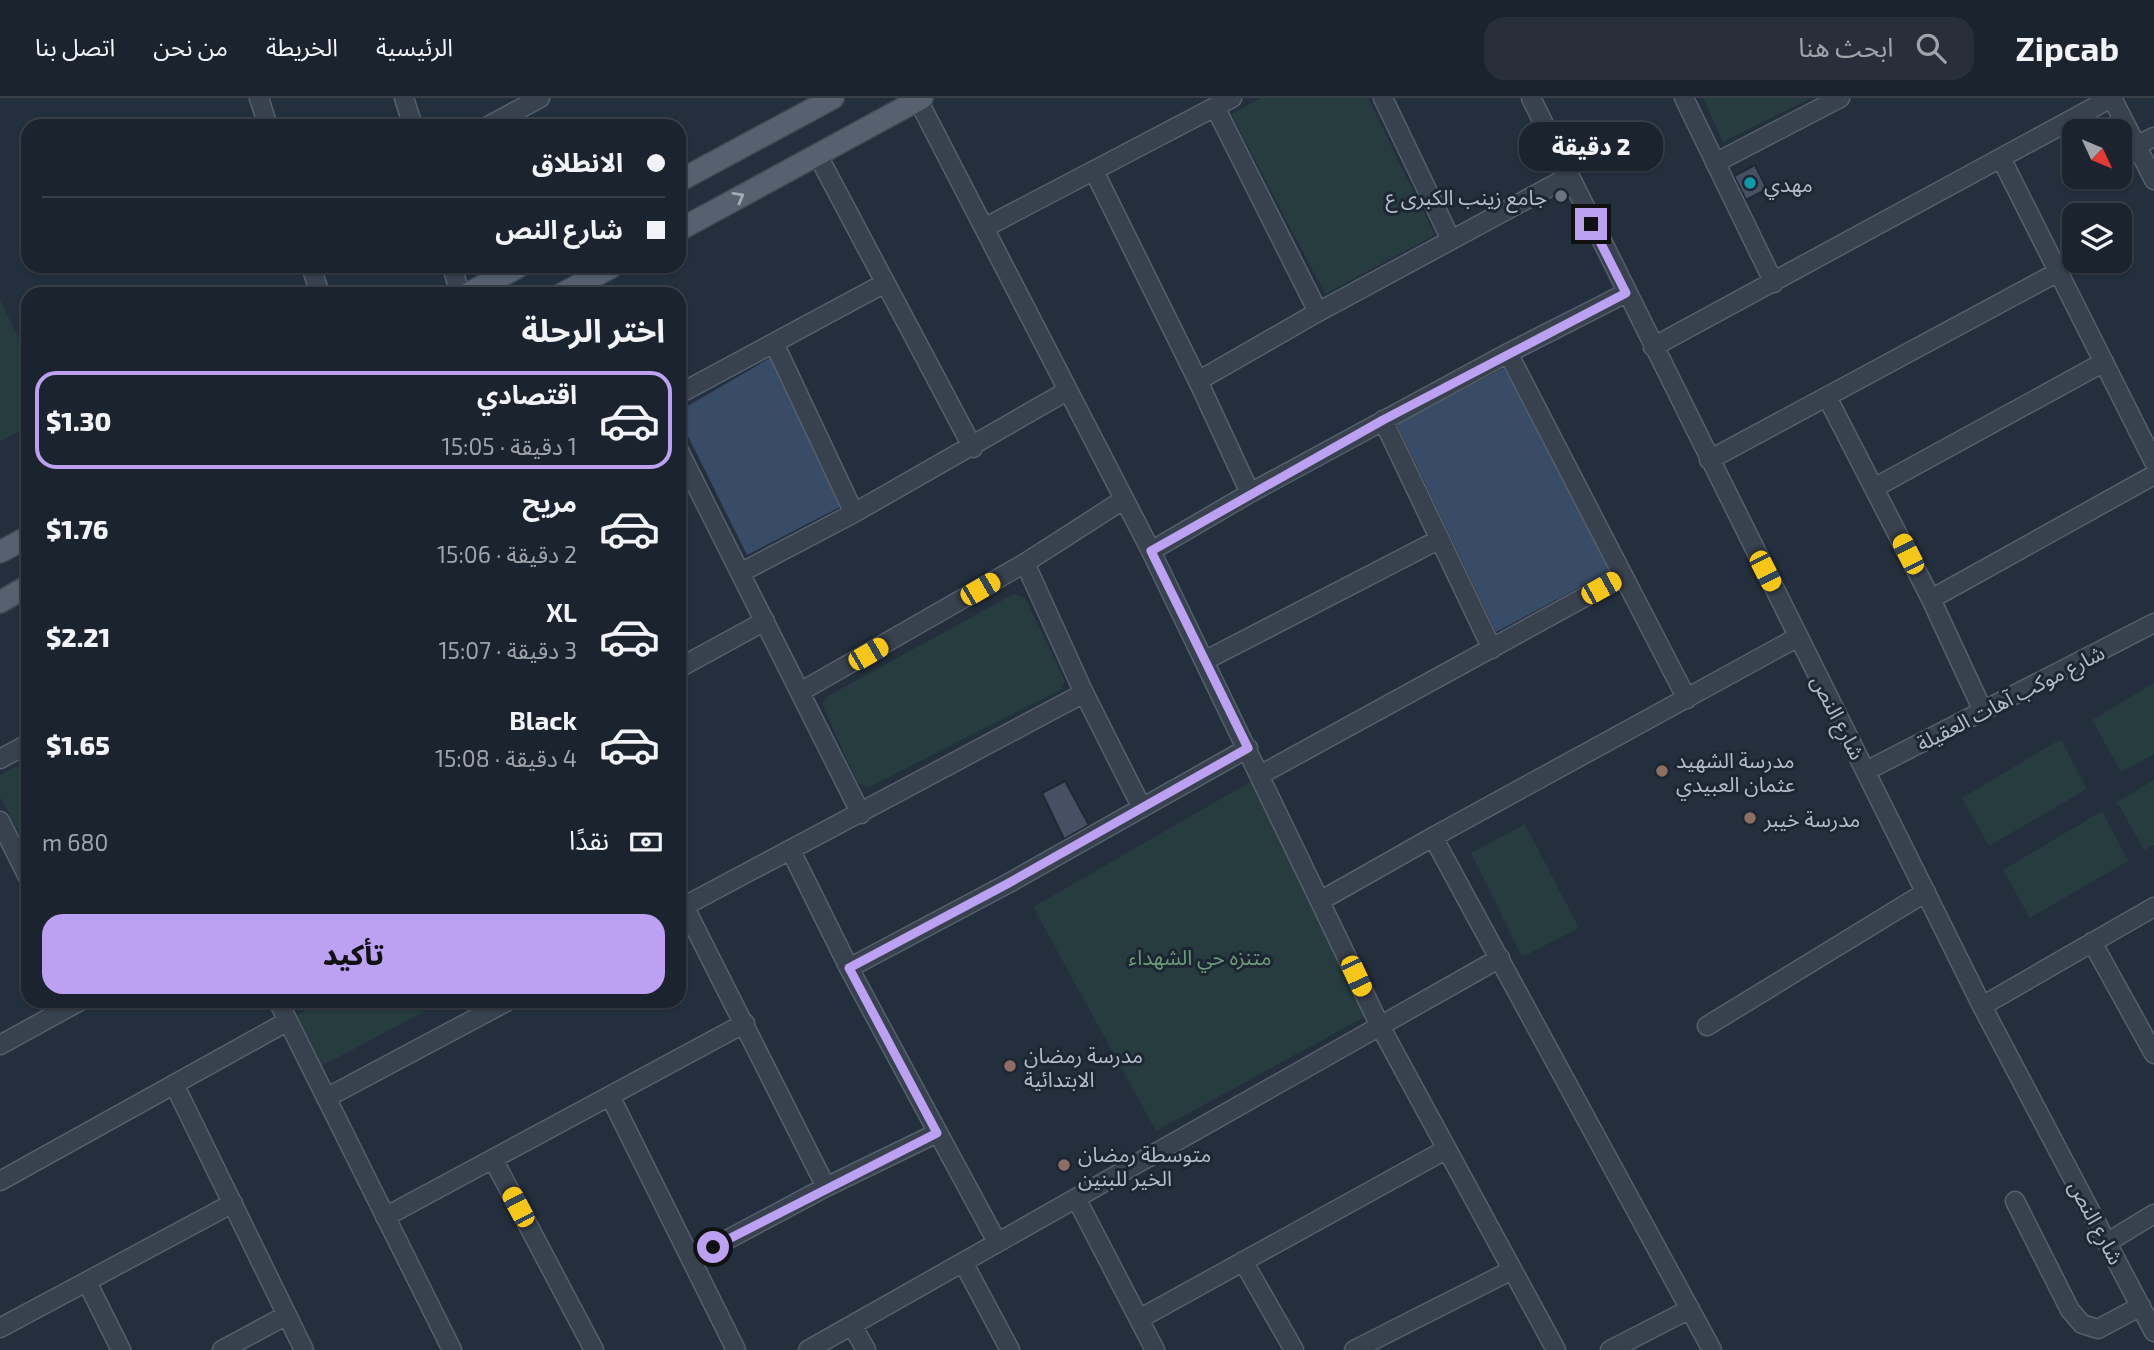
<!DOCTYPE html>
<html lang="ar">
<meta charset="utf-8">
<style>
body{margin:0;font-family:"Exo 2","Noto Sans Arabic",sans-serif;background:#282f3a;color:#f1f3f6;direction:rtl;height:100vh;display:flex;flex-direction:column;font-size:26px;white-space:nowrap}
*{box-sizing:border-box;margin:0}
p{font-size:23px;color:#a0a4aa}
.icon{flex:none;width:38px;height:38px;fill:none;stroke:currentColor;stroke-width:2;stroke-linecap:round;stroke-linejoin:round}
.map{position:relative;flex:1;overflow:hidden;direction:ltr}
.drawer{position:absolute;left:21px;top:189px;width:665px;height:721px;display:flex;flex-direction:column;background:#1b232e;border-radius:21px;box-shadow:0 2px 5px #0004,0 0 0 2px #39404a;direction:rtl}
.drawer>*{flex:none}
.guide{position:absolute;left:21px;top:21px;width:665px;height:154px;border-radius:21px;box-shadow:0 2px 5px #0004,0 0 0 2px #39404a;direction:rtl;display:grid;align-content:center;height:154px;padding:0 21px;background:#1b232e}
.needle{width:46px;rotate:134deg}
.controls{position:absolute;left:2062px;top:21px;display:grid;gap:14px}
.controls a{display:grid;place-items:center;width:70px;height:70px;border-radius:14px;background:#1b232e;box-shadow:0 2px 5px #0004,0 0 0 2px #39404a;font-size:35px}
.end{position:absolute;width:32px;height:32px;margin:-16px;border:9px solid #bca0f2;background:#111;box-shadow:0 0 0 4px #111}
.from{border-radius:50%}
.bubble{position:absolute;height:49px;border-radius:21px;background:#1b232e;box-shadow:0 2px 5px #0004,0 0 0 2px #39404a;font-size:23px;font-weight:800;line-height:49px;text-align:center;direction:rtl}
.car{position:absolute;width:21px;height:42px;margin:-21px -10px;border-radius:9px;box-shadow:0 0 5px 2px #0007;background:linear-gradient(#f5c518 24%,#345 0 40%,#f5c518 0 76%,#345 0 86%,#f5c518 0)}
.guide b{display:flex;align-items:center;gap:24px;height:66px;font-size:26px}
.guide b+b{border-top:2px solid #39404a}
.guide i{width:18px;height:18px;background:#f1f3f6}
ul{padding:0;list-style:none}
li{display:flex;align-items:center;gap:21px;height:98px;margin:0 14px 10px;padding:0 7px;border:4px solid transparent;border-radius:21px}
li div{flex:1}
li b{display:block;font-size:26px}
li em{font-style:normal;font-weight:800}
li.selected{border-color:#bca0f2}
li>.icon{width:63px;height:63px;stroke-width:1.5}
h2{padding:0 21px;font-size:32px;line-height:84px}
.pay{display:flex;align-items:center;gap:18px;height:77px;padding:0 21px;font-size:26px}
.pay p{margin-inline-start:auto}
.button{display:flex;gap:14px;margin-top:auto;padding:14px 21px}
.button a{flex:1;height:80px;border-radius:21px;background:#bca0f2;color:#111;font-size:28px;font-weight:800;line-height:80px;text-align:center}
header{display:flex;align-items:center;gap:42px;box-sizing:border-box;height:98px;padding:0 35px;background:#1b232e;border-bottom:2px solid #39404a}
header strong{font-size:33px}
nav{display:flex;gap:38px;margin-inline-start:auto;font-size:24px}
.search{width:490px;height:63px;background:#282f3a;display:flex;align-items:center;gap:18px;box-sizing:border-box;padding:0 24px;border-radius:21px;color:#a0a4aa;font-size:26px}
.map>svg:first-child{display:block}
</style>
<header>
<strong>Zipcab</strong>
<div class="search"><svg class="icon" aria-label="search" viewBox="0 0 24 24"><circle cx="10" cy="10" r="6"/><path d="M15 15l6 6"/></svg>ابحث هنا</div>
<nav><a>الرئيسية</a><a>الخريطة</a><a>من نحن</a><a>اتصل بنا</a></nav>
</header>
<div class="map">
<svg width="2154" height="1252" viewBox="0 0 2154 1252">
<rect width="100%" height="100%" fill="#242f3e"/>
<path fill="#263c3f" d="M 1261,0 L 1368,0 L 1435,137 L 1325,196 L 1231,16 Z
M 1703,0 L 1811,0 L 1723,44 Z
M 0,202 L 28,259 L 28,329 L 0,343 Z
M 1014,496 L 1025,500 L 1065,583 L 1062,591 L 867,690 L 857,684 L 822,606 L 828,598 Z
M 2154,585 L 2154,656 L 2121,674 L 2092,622 Z
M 2061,641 L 2087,691 L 1989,748 L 1962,700 Z
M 28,663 L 28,753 L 0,699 L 0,677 Z
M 2154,682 L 2154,747 L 2144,752 L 2117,704 Z
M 1252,683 L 1368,917 L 1156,1033 L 1033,809 Z
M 2102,713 L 2128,763 L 2030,820 L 2003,772 Z
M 1525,726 L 1579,830 L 1522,859 L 1471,755 Z
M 321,903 L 444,903 L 320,969 L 297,917 Z"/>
<path fill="#394c67" d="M 770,260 L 840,409 L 747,457 L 679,320 L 679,313 Z
M 1504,270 L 1610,473 L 1496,534 L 1397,326 Z"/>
<path fill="#455162" stroke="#1f2835" stroke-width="2" d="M 1755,67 L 1767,91 L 1746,102 L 1734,78 Z
M 1065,683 L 1089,727 L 1064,741 L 1042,695 Z"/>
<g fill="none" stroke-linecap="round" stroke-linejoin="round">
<g stroke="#565f6c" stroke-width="21">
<path id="minor" d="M 259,0 L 268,28
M 404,0 L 413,28
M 1383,0 L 1451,142
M 1531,0 L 1982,908 L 2154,1234
M 1684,0 L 1774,185
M 2112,0 L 2154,82
M 918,2 L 1151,453 L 1380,928 L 1556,1252
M 1215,9 L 1318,214
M 488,28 L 540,0
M 2136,48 L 2154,39
M 817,56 L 973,350
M 2001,60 L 2154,364
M 1715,65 L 1840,0
M 1094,73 L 1198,283 L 1250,395
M 986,129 L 1232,0
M 311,168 L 320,196
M 452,168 L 460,196
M 774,245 L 854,415
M 1653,249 L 2111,0
M 1508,255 L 1626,195
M 1198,283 L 1318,214 L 1568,79
M 679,296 L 885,185
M 1827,299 L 1931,501 L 1983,613
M 1383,322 L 1492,551
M 679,353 L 861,716
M 1709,362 L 2058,174
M 1874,390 L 2104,264
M 1151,453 L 1250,395 L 1508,255 L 1687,601
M 740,475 L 854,415 L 1067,293
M 1931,501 L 2154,377
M 1204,563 L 1440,441
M 679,570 L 765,523
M 800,594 L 1025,465 L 1123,402
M 1084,595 L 1142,710
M 0,661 L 28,646
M 1866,673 L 2154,525
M 1260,677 L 1623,478
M 0,723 L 28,779
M 791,753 L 849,870 L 997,1144
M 1320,803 L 1433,739
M 684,808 L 826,1089
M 679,811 L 1084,595 L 1025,465
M 2092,844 L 2154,956
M 849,870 L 1007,786 L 1248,650
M 278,903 L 452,1252
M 1982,908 L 2154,809
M 1707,928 L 1926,794
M 0,947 L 80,903
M 174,986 L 304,1252
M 610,998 L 736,1252
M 326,1000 L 508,903
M 493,1061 L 594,1252
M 0,1083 L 288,923
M 1076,1100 L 1155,1252
M 2015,1103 L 2070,1212 L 2082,1226 L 2098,1231 L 2141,1208
M 385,1119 L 745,925
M 2108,1144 L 2154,1116
M 691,1161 L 826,1089 L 937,1035
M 1243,1163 L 1294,1252
M 963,1164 L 1010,1252
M 87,1184 L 121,1252
M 1139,1221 L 1445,1052
M 852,1227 L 866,1252
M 0,1230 L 233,1105
M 222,1252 L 287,1217
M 808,1252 L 1500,860
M 1354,1252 L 1512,1172
M 1610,1252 L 1690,1211
M 1712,1252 L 1433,739 L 1798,539"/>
</g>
<g stroke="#414a57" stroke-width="24">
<path id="major" d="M 679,83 L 833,0
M 679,132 L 922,0
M 467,196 L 520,168
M 562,196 L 613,168
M 0,454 L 28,439
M 0,504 L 28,488"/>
</g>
<use href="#minor" stroke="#38414e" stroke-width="18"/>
<use href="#major" stroke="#56606e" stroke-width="21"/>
</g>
<defs><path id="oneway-chevron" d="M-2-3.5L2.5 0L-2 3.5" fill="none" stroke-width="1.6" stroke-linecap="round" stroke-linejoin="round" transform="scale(1.75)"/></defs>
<use stroke="#a1aab7" href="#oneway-chevron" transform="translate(739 99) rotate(-29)"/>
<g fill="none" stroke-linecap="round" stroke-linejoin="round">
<path stroke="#bca0f2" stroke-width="9" d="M 713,1149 L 937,1035 L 849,870 L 1007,786 L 1248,650 L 1151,453 L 1383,322 L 1626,195 L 1591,126"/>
</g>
<circle fill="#0f9aa8" stroke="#1d2633" stroke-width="2.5" cx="1750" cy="85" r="7"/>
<circle fill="#6b7280" stroke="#1d2633" stroke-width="2.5" cx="1561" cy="98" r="7"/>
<g fill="#8d6e63" stroke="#1d2633" stroke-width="2.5">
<circle cx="1662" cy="673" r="7"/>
<circle cx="1750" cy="720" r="7"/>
<circle cx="1010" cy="968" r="7"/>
<circle cx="1064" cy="1067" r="7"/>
</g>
<g text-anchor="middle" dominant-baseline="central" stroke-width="6" stroke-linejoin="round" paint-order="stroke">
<g font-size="21" fill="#b4bcc9" stroke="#1d2633" text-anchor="start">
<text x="1764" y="85">مهدي</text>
<text x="1547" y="98" text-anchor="end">جامع زينب الكبرى ع</text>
<text x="1676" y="661">مدرسة الشهيد<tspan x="1676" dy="24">عثمان العبيدي</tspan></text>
<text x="1764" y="720">مدرسة خيبر</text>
<text x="1024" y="956">مدرسة رمضان<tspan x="1024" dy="24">الابتدائية</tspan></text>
<text x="1078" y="1055">متوسطة رمضان<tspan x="1078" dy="24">الخير للبنين</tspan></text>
</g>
<g font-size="21" fill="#b4bcc9" stroke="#1d2633">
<text transform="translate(2010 599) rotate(-27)">شارع موكب آهات العقيلة</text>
<text transform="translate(1839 619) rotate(63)">شارع النص</text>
<text transform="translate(2097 1124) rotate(62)">شارع النص</text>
</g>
<g font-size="21" fill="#6b9a76" stroke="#1d2633">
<text x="1200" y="858">متنزه حي الشهداء</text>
</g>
</g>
</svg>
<div class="controls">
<a><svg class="needle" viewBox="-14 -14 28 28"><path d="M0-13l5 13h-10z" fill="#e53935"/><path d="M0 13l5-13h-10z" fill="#a0a4aa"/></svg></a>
<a><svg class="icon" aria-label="layers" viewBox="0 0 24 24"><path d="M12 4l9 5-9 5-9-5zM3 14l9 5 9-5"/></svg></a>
</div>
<i class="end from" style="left:713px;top:1149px"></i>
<i class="end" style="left:1591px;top:126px"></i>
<div class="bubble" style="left:1519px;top:24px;width:144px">2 دقيقة</div>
<i class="car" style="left:1908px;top:456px;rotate:333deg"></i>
<i class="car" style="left:1765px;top:473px;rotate:153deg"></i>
<i class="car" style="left:1601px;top:490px;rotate:61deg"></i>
<i class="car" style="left:980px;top:491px;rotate:60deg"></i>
<i class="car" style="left:868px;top:556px;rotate:60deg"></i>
<i class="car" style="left:1356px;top:878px;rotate:155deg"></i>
<i class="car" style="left:518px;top:1109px;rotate:332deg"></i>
<div class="guide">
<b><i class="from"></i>الانطلاق</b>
<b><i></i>شارع النص</b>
</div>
<section class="drawer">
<h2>اختر الرحلة</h2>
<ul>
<li class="selected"><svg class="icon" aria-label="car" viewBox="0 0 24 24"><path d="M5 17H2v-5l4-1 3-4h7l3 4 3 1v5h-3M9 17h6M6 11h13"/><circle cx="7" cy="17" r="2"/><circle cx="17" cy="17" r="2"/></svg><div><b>اقتصادي</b><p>1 دقيقة · 15:05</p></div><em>$1.30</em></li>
<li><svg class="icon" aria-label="car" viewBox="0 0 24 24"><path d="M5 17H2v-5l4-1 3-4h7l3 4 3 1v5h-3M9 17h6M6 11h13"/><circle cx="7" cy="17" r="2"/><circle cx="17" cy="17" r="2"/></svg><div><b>مريح</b><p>2 دقيقة · 15:06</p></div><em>$1.76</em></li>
<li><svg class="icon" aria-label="car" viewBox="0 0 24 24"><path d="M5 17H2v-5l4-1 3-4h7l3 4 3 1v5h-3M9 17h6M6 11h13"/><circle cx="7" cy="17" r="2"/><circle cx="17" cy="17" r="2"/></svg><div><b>XL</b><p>3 دقيقة · 15:07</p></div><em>$2.21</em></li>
<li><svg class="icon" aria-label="car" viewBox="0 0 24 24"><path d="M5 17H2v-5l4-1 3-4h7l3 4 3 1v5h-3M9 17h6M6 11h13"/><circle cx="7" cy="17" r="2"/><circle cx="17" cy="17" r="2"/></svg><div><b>Black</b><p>4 دقيقة · 15:08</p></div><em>$1.65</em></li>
</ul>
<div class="pay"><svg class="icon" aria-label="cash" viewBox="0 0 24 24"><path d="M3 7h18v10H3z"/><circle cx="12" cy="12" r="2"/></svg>نقدًا<p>680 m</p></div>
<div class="button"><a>تأكيد</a></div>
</section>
</div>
